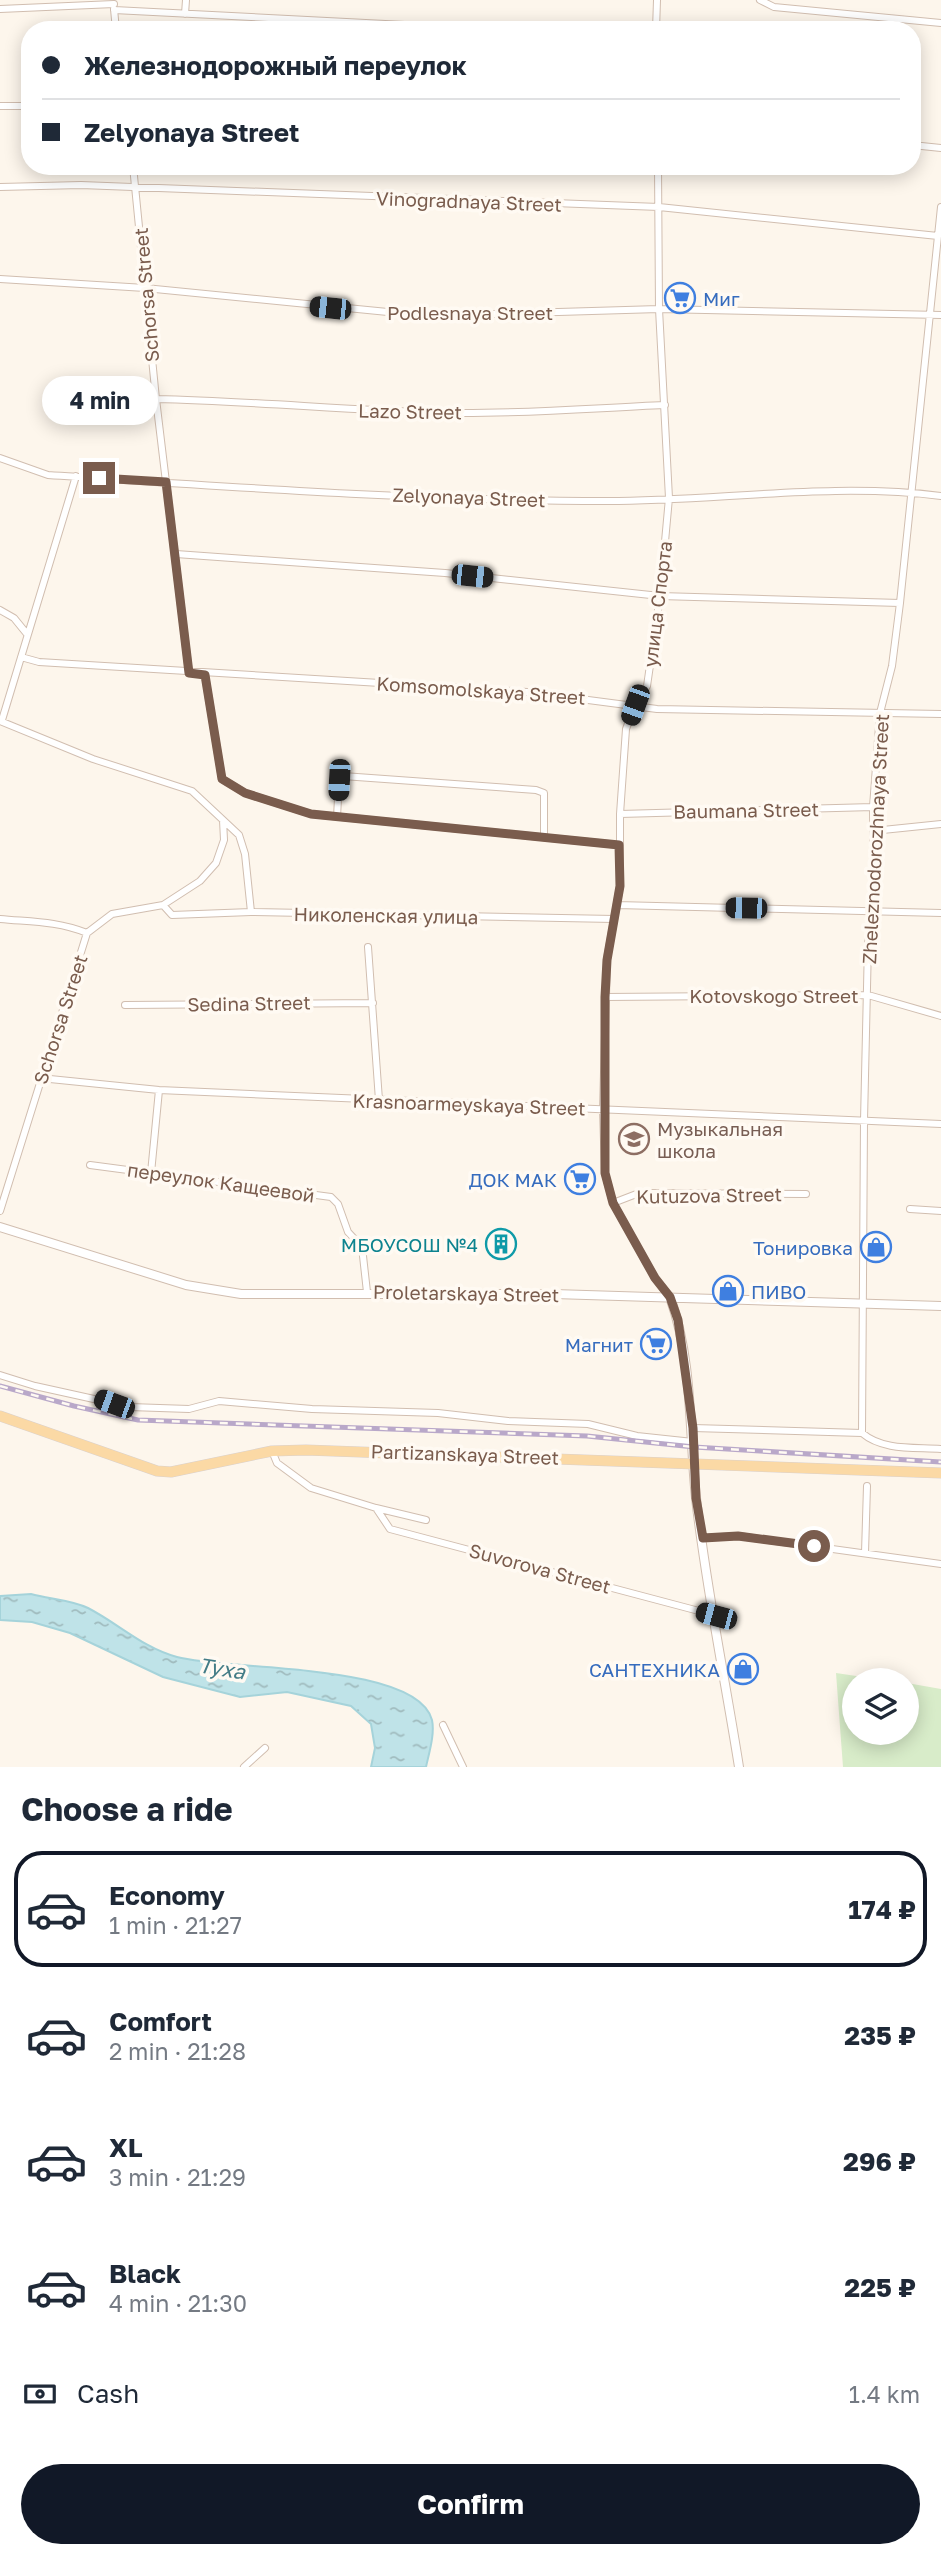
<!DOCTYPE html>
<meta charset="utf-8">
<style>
body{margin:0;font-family:"Golos Text",sans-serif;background:#f6f6f7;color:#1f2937;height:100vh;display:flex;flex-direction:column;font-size:26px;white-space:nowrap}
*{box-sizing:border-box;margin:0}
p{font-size:23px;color:#747a83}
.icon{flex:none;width:38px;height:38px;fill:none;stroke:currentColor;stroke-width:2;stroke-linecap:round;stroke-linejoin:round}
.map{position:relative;height:1767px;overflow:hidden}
.panel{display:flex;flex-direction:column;background:#fff;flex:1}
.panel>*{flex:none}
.banner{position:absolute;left:21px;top:21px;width:900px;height:154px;border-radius:28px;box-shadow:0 4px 18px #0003;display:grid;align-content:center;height:154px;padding:0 21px;background:#fff}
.buttons{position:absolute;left:842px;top:1668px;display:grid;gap:14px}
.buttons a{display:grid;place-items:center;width:77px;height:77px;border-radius:50%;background:#fff;box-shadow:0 4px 18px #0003;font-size:35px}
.end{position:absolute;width:32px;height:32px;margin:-16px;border:9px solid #7a5c4d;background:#fff;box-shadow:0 0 0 4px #fff}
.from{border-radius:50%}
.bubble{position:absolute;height:49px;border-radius:24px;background:#fff;box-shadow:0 4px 18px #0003;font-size:23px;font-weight:700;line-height:49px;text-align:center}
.car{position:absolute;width:21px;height:42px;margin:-21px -10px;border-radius:9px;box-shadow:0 0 5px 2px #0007;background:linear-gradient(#222 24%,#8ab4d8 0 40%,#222 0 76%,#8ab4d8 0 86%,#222 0)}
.banner b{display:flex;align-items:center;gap:24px;height:66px;font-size:26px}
.banner b+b{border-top:2px solid #e0e1e3}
.banner i{width:18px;height:18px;background:#1f2937}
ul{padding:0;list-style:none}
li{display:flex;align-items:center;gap:21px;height:116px;margin:0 14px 10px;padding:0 7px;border:4px solid transparent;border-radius:28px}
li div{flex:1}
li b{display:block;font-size:26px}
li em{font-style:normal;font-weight:700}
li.current{border-color:#111827}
li>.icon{width:63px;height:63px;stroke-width:1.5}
h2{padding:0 21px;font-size:32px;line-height:84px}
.pay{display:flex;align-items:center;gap:18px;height:77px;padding:0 21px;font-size:26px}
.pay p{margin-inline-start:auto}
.primary-button{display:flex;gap:14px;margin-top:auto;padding:14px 21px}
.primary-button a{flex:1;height:80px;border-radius:42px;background:#111827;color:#fff;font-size:28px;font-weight:700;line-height:80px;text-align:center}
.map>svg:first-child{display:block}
</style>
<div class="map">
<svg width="941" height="1767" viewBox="0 0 941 1767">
<defs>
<pattern id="water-ripples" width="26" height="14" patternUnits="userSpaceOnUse" patternTransform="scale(1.75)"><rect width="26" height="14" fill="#bfe3e8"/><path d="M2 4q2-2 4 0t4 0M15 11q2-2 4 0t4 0" fill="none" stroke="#a0bbbe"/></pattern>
</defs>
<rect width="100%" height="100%" fill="#fdf6ec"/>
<path fill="#d8ecc9" d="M 836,1673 L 883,1680 L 854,1680 L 854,1732 L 906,1732 L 907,1683 L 941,1689 L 941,1767 L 843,1767 Z"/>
<path fill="url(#water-ripples)" stroke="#a5d3da" stroke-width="2" d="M 31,1594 C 49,1599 72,1600 88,1608 C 119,1624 143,1648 177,1657 C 228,1671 417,1662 432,1720 C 435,1734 429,1753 426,1767 L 371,1767 L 375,1748 L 371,1724 L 351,1706 L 287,1692 L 240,1697 L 163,1677 L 70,1633 L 32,1622 L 0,1620 L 0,1596 Z"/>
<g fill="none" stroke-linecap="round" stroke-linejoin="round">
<g stroke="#d1beb0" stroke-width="8">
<path id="minor" d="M 760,0 L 774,7 L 941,23
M 0,9 L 114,4
M 114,9 L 116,30
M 114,10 L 502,30
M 185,14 L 186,0
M 656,30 L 657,0
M 0,106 L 30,106
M 912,145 L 941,148
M 133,166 L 156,399 L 189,673
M 658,166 L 659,309 L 669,498 L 660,596 L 647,686 L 635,705 L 626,729 L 620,814 L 620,886 L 607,959 L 603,1110 L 605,1173 L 613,1203 L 655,1278 L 670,1297
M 0,187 L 81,185 L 659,207 L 938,236
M 0,279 L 145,288 L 428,316 L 659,309 L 941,315
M 156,399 C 255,401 352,411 450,413 C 522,414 594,408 665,405
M 0,458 L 48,475 C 234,487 421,501 608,501 C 718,501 831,482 941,496
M 176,554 L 445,573 L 660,596 L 900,603
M 0,610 L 14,618 L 27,634
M 21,657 L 39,662 L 527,692 L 657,709 L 941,714
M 205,675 L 222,779 L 245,793 L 311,814 L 619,845
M 2,720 L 76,476
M 0,721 L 93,759 L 192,791 L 223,820 L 224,840 L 216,863 L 200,881 L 163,905 L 112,914 L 87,933 L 0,1211
M 620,814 L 873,807
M 337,817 L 339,780 L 343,776 L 536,790 L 544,793 L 544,836
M 223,820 L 239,835 L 245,854 L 251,912
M 873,831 L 941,824
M 163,905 L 172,915 L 251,912 L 614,919
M 617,905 L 941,913
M 0,919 C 31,922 57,921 87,933
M 368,947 L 379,1100
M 605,997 L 868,995 L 941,1016
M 125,1005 L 373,1003
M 40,1078 L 159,1090 L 941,1124
M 90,1165 L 331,1197 L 338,1204 L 348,1232 L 362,1247 L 367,1292
M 151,1173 L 159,1090
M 613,1203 L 639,1193 L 806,1194
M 910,1209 L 941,1211
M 0,1375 L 35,1386 L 130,1407 L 189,1409 L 219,1401 L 312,1409 L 438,1413 L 508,1421 L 588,1424 L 637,1436 L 693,1442
M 693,1428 L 862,1433 C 883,1451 915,1447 941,1449
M 862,1433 L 864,1121 L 868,943 L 874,911 L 873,807 L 880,713 L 892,666 L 900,603 L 941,207
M 272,1451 L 277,1463 L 311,1488 L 376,1508 L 390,1529 L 714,1615
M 376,1508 L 426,1520
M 703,1538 L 739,1536 L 941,1564
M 865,1553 L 867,1486
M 443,1725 L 463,1767
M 244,1767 L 265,1748"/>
</g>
<g stroke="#d1beb0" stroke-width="10">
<path id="tertiary" d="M 0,1227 L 186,1285 L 241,1294 L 554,1294 L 941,1306
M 670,1297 C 693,1361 689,1431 696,1498 C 706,1588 725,1678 739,1767"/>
</g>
<g stroke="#dad1cd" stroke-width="11">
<path id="primary" d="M 0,1416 L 157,1471 L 171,1472 L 272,1451 L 306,1450 L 941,1473"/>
</g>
<use href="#minor" stroke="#fff" stroke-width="6"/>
<use href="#tertiary" stroke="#fff" stroke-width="8"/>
<use href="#primary" stroke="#fbd9a5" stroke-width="10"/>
<g stroke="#b9a8c9" stroke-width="5">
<path id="rail" d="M 0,1386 L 74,1406 L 138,1420 L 587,1436 L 694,1447 L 941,1462"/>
</g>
<use href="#rail" stroke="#fffaf3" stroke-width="2.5" stroke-dasharray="8" stroke-linecap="butt"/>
</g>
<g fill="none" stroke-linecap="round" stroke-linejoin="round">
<path stroke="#7a5c4d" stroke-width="9" d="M 99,478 L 166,482 L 189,673 L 205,675 L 222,779 L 245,793 L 311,814 L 619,845 L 620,886 L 607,960 L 605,997 L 605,1173 L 613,1203 L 655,1278 L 670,1297 L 678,1320 L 693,1428 L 696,1498 L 703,1538 L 738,1536 L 814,1546"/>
</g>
<defs>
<g id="supermarket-ring" transform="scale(1.575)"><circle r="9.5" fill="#fffaf3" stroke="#3f7fe0" stroke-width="1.5"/><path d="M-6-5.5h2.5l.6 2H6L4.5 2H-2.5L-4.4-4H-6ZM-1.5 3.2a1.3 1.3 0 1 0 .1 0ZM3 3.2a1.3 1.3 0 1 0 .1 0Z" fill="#3f7fe0"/></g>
<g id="school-ring" transform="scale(1.575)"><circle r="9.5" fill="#fffaf3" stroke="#8d6e63" stroke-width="1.5"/><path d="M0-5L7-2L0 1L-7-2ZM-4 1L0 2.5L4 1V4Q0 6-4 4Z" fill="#8d6e63"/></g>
<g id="building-ring" transform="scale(1.575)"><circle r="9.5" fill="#fffaf3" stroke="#0f9aa8" stroke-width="1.5"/><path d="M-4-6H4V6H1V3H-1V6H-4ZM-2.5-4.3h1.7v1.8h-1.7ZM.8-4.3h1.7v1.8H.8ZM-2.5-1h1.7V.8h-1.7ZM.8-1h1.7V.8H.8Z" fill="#0f9aa8"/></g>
<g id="shop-ring" transform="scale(1.575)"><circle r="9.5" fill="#fffaf3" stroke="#3f7fe0" stroke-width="1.5"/><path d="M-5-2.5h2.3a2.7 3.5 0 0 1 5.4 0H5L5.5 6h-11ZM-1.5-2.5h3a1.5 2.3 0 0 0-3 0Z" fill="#3f7fe0"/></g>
</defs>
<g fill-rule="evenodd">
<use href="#supermarket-ring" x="680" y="298"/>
<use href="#school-ring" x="634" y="1139"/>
<use href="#supermarket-ring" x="580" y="1179"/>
<use href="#building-ring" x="501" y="1244"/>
<use href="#shop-ring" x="876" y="1247"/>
<use href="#shop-ring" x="728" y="1291"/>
<use href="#supermarket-ring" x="656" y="1344"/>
<use href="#shop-ring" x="743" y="1669"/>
</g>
<g text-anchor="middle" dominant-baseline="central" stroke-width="7" stroke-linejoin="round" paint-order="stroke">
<g font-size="19" fill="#7a5c4d" stroke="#fffaf3">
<text transform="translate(469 201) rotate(2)">Vinogradnaya Street</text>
<text transform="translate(146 295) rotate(-95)">Schorsa Street</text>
<text x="470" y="312">Podlesnaya Street</text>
<text transform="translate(410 411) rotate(1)">Lazo Street</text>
<text transform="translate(469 497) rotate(2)">Zelyonaya Street</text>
<text transform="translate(657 604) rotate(-83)">улица Спорта</text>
<text transform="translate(481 690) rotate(4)">Komsomolskaya Street</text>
<text transform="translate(746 810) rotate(-1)">Baumana Street</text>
<text transform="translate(875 839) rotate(-87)">Zheleznodorozhnaya Street</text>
<text transform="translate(386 915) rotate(1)">Николенская улица</text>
<text x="774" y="995">Kotovskogo Street</text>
<text transform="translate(249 1003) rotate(-1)">Sedina Street</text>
<text transform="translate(60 1019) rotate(-72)">Schorsa Street</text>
<text transform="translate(469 1104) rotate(2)">Krasnoarmeyskaya Street</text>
<text transform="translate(221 1182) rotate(8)">переулок Кащеевой</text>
<text transform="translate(709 1195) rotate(-1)">Kutuzova Street</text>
<text transform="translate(466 1293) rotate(1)">Proletarskaya Street</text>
<text transform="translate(465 1454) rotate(2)">Partizanskaya Street</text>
<text transform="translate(540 1568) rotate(15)">Suvorova Street</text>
</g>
<g font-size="19" fill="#366cbe" stroke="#fffaf3" text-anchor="end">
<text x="703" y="298" text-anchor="start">Миг</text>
<text x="557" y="1179">ДОК МАК</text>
<text x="853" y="1247">Тонировка</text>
<text x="751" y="1291" text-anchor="start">ПИВО</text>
<text x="633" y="1344">Магнит</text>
<text x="720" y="1669">САНТЕХНИКА</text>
</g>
<g font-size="19" fill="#785e54" stroke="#fffaf3" text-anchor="start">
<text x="657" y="1128">Музыкальная<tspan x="657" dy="22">школа</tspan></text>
</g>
<g font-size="19" fill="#0d838f" stroke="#fffaf3" text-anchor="end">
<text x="478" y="1244">МБОУСОШ №4</text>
</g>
<g font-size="21" font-style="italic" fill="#437c86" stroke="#fffaf3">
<text transform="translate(222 1668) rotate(9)">Туха</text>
</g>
</g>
</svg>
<div class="buttons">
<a><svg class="icon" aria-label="layers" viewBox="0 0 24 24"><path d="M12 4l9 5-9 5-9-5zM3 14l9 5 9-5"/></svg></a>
</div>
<i class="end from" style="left:814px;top:1546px"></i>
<i class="end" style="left:99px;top:478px"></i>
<div class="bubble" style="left:42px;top:376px;width:116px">4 min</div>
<i class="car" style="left:330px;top:308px;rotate:276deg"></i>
<i class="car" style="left:472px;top:576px;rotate:96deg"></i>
<i class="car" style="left:635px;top:705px;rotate:200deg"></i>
<i class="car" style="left:339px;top:780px;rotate:183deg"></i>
<i class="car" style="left:746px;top:908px;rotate:271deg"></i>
<i class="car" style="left:114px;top:1404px;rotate:290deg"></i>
<i class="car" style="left:716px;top:1616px;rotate:285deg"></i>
<div class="banner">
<b><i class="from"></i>Железнодорожный переулок</b>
<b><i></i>Zelyonaya Street</b>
</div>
</div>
<section class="panel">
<h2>Choose a ride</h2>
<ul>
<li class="current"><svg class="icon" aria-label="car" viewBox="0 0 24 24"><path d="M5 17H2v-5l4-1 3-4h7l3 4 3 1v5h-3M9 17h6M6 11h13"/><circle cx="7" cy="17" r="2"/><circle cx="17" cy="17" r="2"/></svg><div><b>Economy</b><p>1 min · 21:27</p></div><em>174 ₽</em></li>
<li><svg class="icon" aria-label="car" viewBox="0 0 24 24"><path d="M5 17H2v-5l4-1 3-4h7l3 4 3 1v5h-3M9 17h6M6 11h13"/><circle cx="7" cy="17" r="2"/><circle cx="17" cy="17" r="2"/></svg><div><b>Comfort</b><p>2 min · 21:28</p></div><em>235 ₽</em></li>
<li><svg class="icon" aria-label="car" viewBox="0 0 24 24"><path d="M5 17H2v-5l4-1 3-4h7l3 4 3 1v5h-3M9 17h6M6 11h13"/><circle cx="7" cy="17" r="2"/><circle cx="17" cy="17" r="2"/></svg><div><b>XL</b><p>3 min · 21:29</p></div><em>296 ₽</em></li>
<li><svg class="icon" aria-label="car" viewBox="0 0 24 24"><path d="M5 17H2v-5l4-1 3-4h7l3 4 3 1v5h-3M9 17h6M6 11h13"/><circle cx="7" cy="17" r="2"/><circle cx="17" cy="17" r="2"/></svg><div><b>Black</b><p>4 min · 21:30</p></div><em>225 ₽</em></li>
</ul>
<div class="pay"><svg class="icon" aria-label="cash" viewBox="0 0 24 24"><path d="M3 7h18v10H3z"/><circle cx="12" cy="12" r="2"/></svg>Cash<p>1.4 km</p></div>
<div class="primary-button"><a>Confirm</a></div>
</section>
